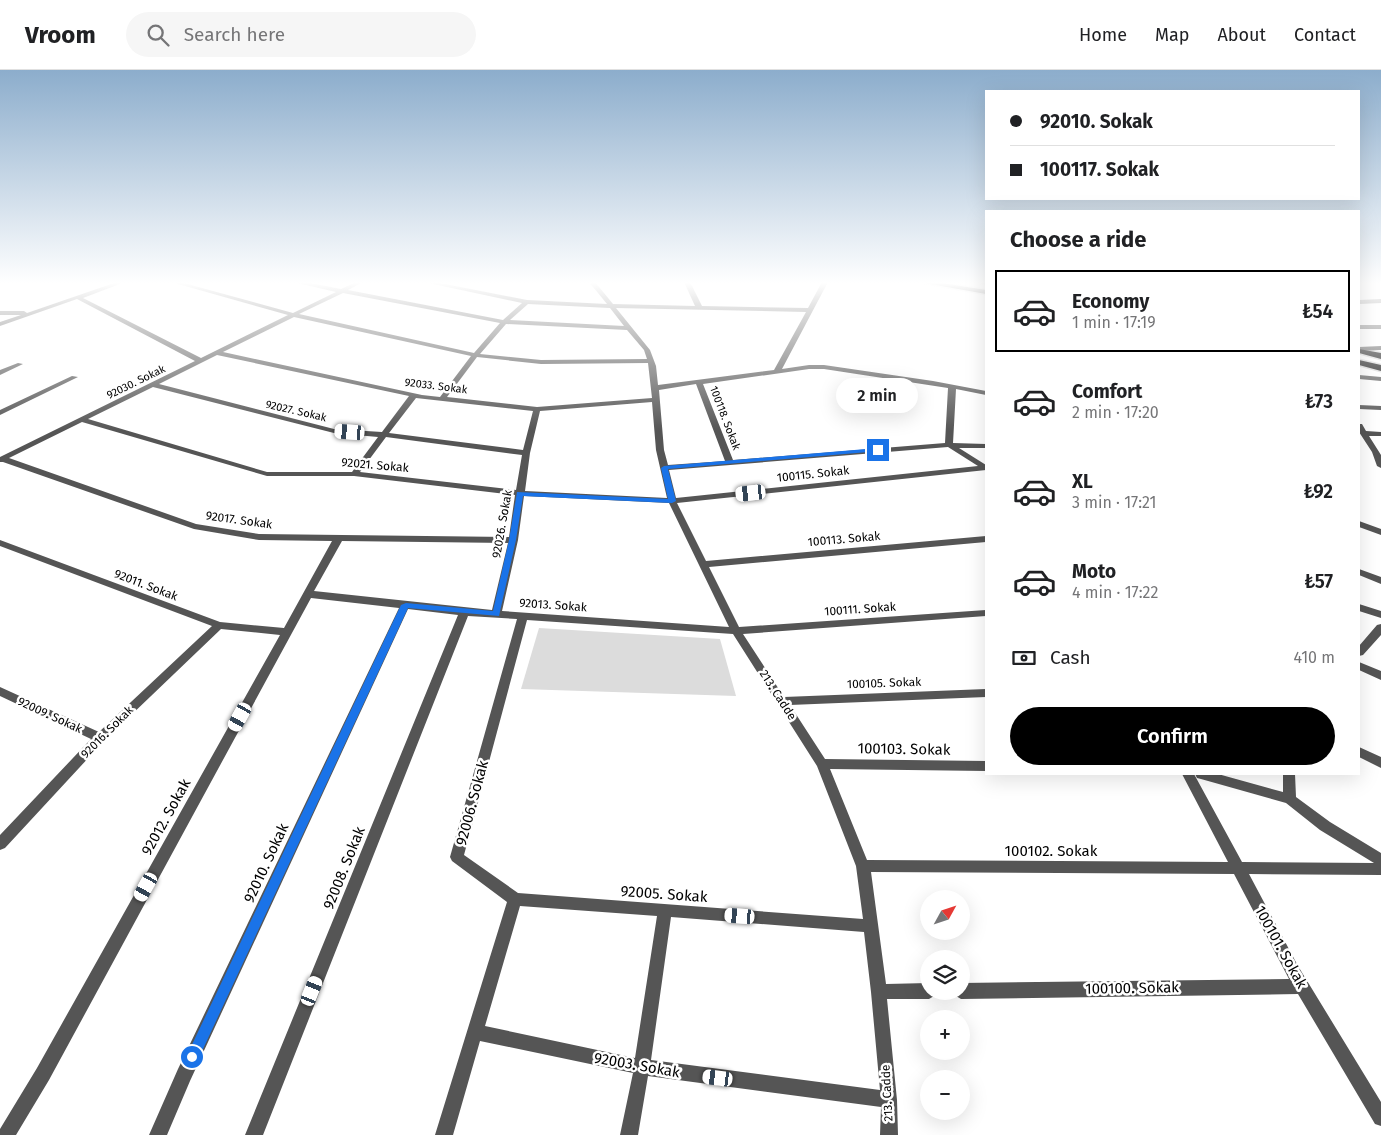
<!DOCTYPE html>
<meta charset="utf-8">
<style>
body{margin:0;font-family:"Fira Sans",sans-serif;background:#f6f6f6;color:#202124;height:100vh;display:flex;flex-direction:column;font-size:19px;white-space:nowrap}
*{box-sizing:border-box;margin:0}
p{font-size:16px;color:#757577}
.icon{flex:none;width:28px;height:28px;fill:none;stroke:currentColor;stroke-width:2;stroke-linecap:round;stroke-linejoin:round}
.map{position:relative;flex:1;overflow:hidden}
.sheet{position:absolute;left:985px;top:140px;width:375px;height:565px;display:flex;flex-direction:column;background:#fff;border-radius:0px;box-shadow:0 5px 20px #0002}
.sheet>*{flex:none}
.guide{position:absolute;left:985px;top:20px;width:375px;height:110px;border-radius:0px;box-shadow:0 5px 20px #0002;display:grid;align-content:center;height:110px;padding:0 25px;background:#fff}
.needle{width:32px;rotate:50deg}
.tools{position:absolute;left:920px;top:820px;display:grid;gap:10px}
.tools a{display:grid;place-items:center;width:50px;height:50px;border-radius:50%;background:#fff;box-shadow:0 5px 20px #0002;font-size:25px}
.end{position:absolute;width:22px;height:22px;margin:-11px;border:6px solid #1a73e8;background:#fff;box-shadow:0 0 0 2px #fff}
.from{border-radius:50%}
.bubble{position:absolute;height:35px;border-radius:18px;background:#fff;box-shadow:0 5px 20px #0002;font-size:16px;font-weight:600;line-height:35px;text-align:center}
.car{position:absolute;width:15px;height:30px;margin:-15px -8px;border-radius:6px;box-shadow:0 0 4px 1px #0007;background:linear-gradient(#fff 24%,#345 0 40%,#fff 0 76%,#345 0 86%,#fff 0)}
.guide b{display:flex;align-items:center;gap:18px;height:48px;font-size:19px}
.guide b+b{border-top:1px solid #e0e0e0}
.guide i{width:12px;height:12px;background:#202124}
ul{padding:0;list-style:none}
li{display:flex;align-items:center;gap:15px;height:82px;margin:0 10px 8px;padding:0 15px;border:2px solid transparent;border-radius:0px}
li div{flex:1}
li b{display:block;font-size:19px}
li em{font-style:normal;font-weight:600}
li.active{border-color:#000}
li>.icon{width:45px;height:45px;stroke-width:1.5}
h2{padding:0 25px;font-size:22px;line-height:60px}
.pay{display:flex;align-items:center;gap:12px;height:55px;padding:0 25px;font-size:19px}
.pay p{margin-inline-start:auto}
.button{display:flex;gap:10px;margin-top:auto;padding:10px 25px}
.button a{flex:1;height:58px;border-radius:30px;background:#000;color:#fff;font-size:20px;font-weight:600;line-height:58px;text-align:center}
header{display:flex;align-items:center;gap:30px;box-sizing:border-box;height:70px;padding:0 25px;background:#fff;border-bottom:1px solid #e0e0e0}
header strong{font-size:24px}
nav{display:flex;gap:28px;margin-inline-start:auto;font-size:18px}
.search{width:350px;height:45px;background:#f6f6f6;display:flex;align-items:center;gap:12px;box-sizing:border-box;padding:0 18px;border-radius:28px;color:#757577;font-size:19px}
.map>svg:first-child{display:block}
</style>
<header>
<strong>Vroom</strong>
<div class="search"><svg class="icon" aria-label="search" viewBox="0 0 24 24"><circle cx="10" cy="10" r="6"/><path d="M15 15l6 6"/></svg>Search here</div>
<nav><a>Home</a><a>Map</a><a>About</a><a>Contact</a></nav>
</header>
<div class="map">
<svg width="1381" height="1065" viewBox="0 0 1381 1065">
<rect width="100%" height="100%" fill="#fff"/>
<path fill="#dcdcdc" d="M 539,558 L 720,569 L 736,626 L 521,619 Z"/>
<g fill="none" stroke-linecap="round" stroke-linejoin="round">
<g stroke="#dbdbdb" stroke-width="3">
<path id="primary" d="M 919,212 L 936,212 L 986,220 L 986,224 Z
M 980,212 L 986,212 L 986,214 L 981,214 Z
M 1359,279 L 1381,283 L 1381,289 L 1359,283 Z
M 1359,290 L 1381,295 L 1381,301 L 1359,295 Z"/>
</g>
<path fill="#555" fill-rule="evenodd" d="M 117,212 L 125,212 L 83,228 L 201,288 L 288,245 L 171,212 L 180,212 L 293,243 L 336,222 L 293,212 L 305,212 L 341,219 L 356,212 L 363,212 L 348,220 L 503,250 L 522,233 L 424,212 L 435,212 L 527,230 L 607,234 L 589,212 L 595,212 L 613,234 L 695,236 L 684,212 L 690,212 L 702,236 L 808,238 L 822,212 L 828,212 L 782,299 L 809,295 L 824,295 L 933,311 L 986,321 L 986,325 L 956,319 L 953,373 L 986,374 L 986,378 L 959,378 L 986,395 L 986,400 L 677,433 L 706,491 L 986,466 L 986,472 L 709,497 L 739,557 L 986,540 L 986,546 L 743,564 L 784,627 L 986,619 L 986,627 L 790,635 L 825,689 L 986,691 L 986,701 L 830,699 L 867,790 L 1228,792 L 1182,704 L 1194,704 L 1242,792 L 1374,793 L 1320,760 L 1286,733 L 1201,709 L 1197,708 L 1195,704 L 1218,704 L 1283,722 L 1283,704 L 1295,704 L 1296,727 L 1330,752 L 1381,783 L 1381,805 L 1249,804 L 1298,896 L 1381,1032 L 1381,1056 L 1375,1054 L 1298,924 L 961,929 L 956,926 L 954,921 L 961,921 L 961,913 L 1289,909 L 1234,804 L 871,802 L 886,914 L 929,913 L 929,921 L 936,921 L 934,926 L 929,929 L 887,929 L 897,1030 L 898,1065 L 880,1065 L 881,1037 L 648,1006 L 638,1065 L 620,1065 L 633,1003 L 480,971 L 453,1065 L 435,1065 L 507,832 L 452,791 L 450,787 L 517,549 L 468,546 L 263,1065 L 245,1065 L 458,545 L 408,539 L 190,1011 L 167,1065 L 149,1065 L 178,999 L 399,538 L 311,528 L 49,1010 L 16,1065 L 0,1065 L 0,1059 L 37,998 L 280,565 L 221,559 L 104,671 L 5,778 L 0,780 L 0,765 L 91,669 L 0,626 L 0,617 L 99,662 L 212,556 L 0,476 L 0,470 L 220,552 L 284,558 L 332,471 L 259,470 L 194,459 L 3,392 L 0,392 L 0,387 L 195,291 L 77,229 L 0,256 L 0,252 L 21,245 L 0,245 L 0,241 L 24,241 L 27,243 ZM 343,223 L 500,253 L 474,283 L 299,244 ZM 528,234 L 610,238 L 624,256 L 510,250 ZM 616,238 L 806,242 L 774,300 L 658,315 L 656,296 L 650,280 ZM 294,247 L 471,286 L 440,327 L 422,325 L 223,282 ZM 506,254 L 627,260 L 644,280 L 647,289 L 541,290 L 480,284 ZM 217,285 L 409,326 L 382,362 L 334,359 L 159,314 ZM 477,287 L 541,294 L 648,293 L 652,328 L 537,337 L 447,327 ZM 809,299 L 824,299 L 948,318 L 945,373 L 733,390 L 703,314 ZM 696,314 L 725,391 L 668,395 L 664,380 L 659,320 ZM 153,317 L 334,363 L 378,367 L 352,402 L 267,402 L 88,349 ZM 416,328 L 533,341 L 523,380 L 389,363 ZM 652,332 L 656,380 L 667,428 L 525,421 L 530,383 L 540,341 ZM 82,352 L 267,406 L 354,406 L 515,425 L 509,467 L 259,464 L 196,454 L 9,388 ZM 386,367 L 522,385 L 516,420 L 360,402 ZM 948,377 L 978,396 L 676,428 L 669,400 ZM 524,426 L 669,433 L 729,557 L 502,541 L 518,470 ZM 342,471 L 508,473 L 492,540 L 314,521 ZM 527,550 L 733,564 L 817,696 L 856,796 L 863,849 L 518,823 L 464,785 ZM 520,836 L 657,846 L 635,988 L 485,956 ZM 671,847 L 864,862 L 871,922 L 880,1020 L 651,990 Z
M 1381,229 L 1381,233 L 1359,234 L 1359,230 Z
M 1359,255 L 1381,255 L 1381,259 L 1359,259 Z
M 1381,276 L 1381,280 L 1359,281 L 1359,277 Z
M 18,293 L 23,294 L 0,305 L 0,300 Z
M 1359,305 L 1381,307 L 1381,311 L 1359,309 Z
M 72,306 L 78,307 L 0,345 L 0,340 Z
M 1359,335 L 1381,336 L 1381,340 L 1359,339 Z
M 1359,354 L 1362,354 L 1366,361 L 1381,362 L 1381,366 L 1369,366 L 1381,385 L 1381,398 L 1377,396 L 1372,382 L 1359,362 Z
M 1359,451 L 1381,459 L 1381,465 L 1359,457 Z
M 1359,499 L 1381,507 L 1381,514 L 1359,505 Z
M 1359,534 L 1381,541 L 1381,548 L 1359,541 Z
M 1381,554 L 1381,565 L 1363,585 L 1359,586 L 1359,576 L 1377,555 Z
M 1359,592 L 1381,601 L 1381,610 L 1359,600 Z
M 1359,677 L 1381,687 L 1381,698 L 1359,687 Z"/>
<use href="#primary" fill="#000" fill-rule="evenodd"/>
</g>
<linearGradient id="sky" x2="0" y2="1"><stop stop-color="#8cadcc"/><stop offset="0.59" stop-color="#fff"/><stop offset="1" stop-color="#fff" stop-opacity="0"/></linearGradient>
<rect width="1381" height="361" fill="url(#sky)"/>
<path fill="#1a73e8" d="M 878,378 L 881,380 L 880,381 L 668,399 L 676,431 L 672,433 L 523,426 L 516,470 L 499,546 L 408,538 L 197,992 L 192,994 L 188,992 L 186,987 L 188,983 L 401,535 L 406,533 L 493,541 L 509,470 L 517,422 L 668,429 L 661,398 L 664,396 Z"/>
<g text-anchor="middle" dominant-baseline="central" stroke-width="5" stroke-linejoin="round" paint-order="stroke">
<g font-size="11" fill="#000" stroke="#fff">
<text transform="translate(136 312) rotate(-26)">92030. Sokak</text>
<text transform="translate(436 316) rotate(7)">92033. Sokak</text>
<text transform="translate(296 341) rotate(13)">92027. Sokak</text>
<text transform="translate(725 348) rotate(69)">100118. Sokak</text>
</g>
<g font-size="12" fill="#000" stroke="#fff">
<text transform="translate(375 395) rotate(5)">92021. Sokak</text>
<text transform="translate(813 404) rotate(-6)">100115. Sokak</text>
<text transform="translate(239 450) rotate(8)">92017. Sokak</text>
<text transform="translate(502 454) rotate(-80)">92026. Sokak</text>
<text transform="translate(844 469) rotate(-5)">100113. Sokak</text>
<text transform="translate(146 515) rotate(21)">92011. Sokak</text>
<text transform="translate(553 535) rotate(4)">92013. Sokak</text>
<text transform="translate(860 539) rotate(-4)">100111. Sokak</text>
<text transform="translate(884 613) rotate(-2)">100105. Sokak</text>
<text transform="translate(778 625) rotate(57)">213. Cadde</text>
<text transform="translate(50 645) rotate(25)">92009. Sokak</text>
<text transform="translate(107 662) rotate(-45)">92016. Sokak</text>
<text transform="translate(887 1023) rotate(-93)">213. Cadde</text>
</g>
<g font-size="15" fill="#000" stroke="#fff">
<text transform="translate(904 679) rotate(1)">100103. Sokak</text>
<text transform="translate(472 733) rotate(-75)">92006. Sokak</text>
<text transform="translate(166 747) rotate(-61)">92012. Sokak</text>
<text x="1051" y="781">100102. Sokak</text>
<text transform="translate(266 793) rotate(-65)">92010. Sokak</text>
<text transform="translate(344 798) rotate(-68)">92008. Sokak</text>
<text transform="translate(664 824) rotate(4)">92005. Sokak</text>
<text transform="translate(1281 877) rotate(61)">100101. Sokak</text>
<text transform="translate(1132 918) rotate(-1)">100100. Sokak</text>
<text transform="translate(637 995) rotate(10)">92003. Sokak</text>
</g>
</g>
</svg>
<div class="tools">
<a><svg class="needle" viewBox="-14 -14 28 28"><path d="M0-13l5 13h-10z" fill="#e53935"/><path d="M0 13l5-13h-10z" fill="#757577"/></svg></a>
<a><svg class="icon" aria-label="layers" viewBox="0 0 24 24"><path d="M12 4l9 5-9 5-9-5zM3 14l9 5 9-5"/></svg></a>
<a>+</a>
<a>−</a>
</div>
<i class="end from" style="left:192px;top:987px"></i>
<i class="end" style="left:878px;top:380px"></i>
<div class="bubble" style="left:836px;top:308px;width:82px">2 min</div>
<i class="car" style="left:350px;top:362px;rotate:274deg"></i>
<i class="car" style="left:751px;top:423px;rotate:264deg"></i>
<i class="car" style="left:240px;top:647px;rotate:209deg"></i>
<i class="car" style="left:146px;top:817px;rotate:209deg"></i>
<i class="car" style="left:740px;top:846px;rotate:274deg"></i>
<i class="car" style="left:312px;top:921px;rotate:22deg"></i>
<i class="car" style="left:718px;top:1008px;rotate:277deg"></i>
<div class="guide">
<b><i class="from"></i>92010. Sokak</b>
<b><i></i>100117. Sokak</b>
</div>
<section class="sheet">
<h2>Choose a ride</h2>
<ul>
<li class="active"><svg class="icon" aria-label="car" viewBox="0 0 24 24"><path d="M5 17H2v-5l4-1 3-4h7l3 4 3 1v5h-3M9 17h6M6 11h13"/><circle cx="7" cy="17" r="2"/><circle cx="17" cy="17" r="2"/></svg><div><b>Economy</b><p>1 min · 17:19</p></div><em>₺54</em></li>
<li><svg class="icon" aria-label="car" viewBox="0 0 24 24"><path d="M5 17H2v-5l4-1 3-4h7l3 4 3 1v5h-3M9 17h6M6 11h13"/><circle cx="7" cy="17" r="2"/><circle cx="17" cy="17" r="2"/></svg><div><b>Comfort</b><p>2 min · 17:20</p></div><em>₺73</em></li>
<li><svg class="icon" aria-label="car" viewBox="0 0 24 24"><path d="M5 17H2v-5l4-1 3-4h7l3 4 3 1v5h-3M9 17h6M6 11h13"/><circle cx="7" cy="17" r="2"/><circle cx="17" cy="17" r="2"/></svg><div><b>XL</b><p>3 min · 17:21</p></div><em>₺92</em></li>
<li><svg class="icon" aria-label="car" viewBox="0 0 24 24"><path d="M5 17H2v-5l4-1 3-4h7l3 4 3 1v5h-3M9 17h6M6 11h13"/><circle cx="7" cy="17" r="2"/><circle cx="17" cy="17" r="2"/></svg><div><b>Moto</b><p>4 min · 17:22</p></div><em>₺57</em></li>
</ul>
<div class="pay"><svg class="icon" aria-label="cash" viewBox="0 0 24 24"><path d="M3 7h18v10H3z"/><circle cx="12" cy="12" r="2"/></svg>Cash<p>410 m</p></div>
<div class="button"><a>Confirm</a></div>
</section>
</div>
